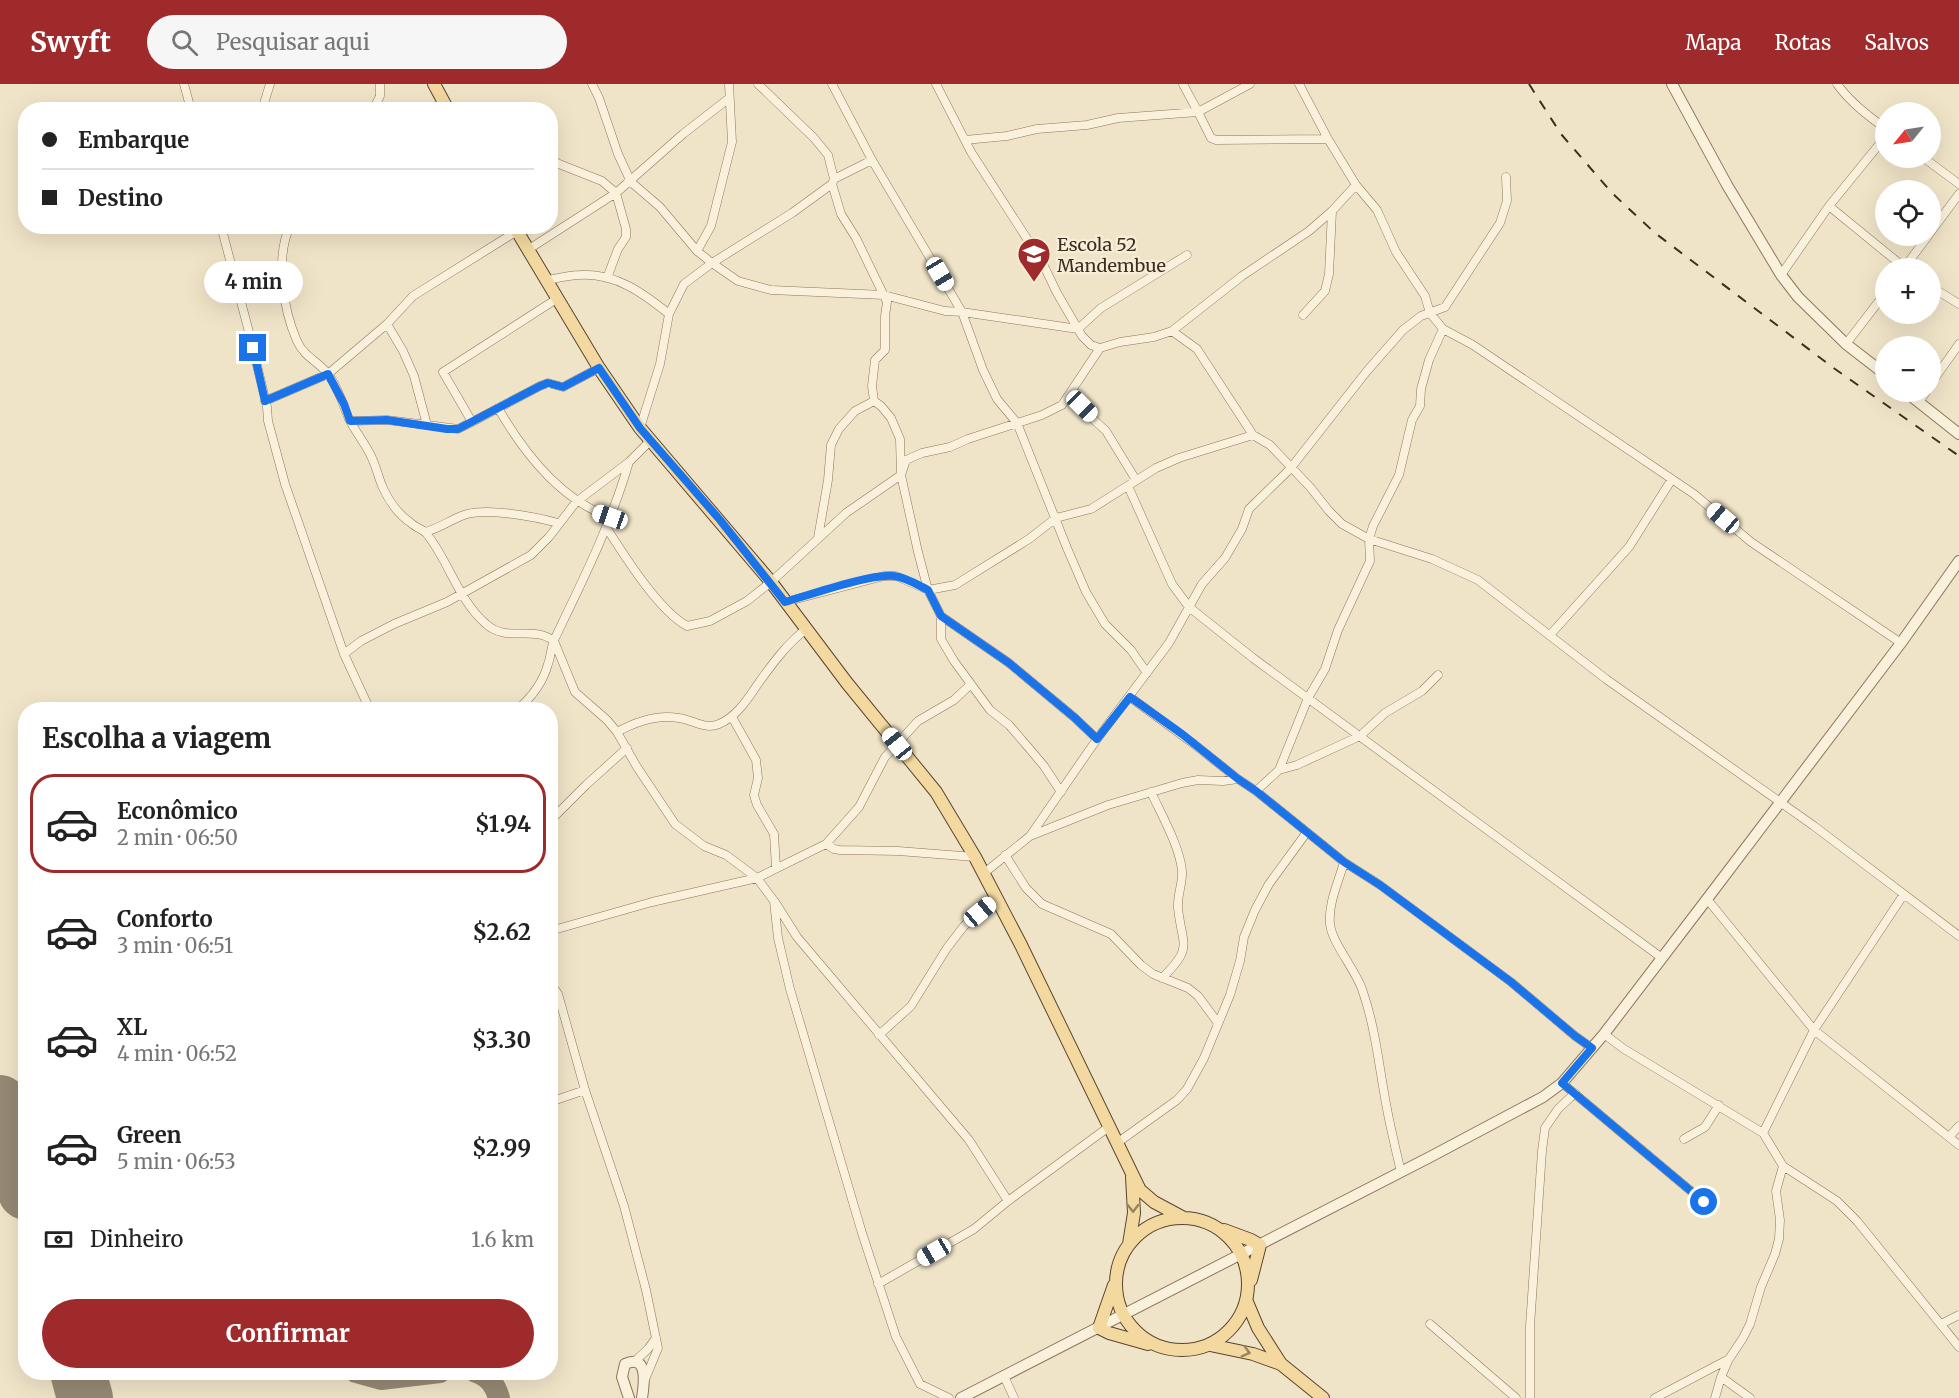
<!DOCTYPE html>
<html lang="pt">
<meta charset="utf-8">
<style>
body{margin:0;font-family:Merriweather,serif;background:#f6f6f6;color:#222;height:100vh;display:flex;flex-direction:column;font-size:22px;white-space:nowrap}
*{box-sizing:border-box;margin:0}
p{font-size:20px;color:#767676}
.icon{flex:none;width:33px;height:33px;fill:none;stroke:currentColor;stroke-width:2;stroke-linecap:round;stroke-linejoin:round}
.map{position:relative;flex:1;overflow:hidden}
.drawer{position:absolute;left:18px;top:618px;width:540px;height:678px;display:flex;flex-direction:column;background:#fff;border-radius:24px;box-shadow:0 6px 24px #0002}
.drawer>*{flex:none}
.top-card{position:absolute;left:18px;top:18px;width:540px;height:132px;border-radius:24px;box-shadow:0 6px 24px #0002;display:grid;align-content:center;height:132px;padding:0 24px;background:#fff}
.needle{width:39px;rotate:240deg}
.tools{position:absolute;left:1875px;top:18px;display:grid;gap:12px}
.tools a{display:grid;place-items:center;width:66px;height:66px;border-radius:50%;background:#fff;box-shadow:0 6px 24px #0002;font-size:30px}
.end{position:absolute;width:27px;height:27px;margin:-14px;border:8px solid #1a73e8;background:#fff;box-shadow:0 0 0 3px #fff}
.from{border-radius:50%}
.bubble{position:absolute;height:42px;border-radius:21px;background:#fff;box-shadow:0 6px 24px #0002;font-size:20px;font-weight:700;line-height:42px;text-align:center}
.car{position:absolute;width:18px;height:36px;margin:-18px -9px;border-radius:8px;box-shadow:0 0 4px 2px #0007;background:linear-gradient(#fff 24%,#345 0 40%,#fff 0 76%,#345 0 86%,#fff 0)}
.top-card b{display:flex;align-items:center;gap:21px;height:57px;font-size:22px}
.top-card b+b{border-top:2px solid #e0e0e0}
.top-card i{width:15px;height:15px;background:#222}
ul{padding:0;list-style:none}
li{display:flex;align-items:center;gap:18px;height:99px;margin:0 12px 9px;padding:0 12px;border:3px solid transparent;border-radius:24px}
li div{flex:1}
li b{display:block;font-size:22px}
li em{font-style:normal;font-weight:700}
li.current{border-color:#9e2a2b}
li>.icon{width:54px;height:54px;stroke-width:1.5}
h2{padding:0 24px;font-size:27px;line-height:72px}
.pay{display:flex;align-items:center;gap:15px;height:66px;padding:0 24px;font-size:22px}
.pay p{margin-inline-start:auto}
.primary-button{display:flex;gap:12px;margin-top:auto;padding:12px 24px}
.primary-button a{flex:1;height:69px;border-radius:36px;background:#9e2a2b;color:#fff;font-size:24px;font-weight:700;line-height:69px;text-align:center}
header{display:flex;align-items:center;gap:36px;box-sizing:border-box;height:84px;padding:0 30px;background:#9e2a2b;color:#fff}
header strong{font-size:28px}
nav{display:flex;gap:33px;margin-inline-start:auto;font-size:21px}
.search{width:420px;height:54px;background:#f6f6f6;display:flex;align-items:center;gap:15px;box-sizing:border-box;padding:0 21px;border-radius:33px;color:#767676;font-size:22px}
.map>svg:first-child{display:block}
</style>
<header>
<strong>Swyft</strong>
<div class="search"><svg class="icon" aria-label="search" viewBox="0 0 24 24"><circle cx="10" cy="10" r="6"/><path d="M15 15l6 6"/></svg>Pesquisar aqui</div>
<nav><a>Mapa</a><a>Rotas</a><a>Salvos</a></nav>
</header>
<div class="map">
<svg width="1959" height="1314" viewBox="0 0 1959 1314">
<rect width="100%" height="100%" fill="#f0e4c8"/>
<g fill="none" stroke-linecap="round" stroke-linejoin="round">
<path stroke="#968974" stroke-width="22" d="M 356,1288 L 381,1295 L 440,1288
M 476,1288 C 490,1293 495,1301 499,1314"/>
<path stroke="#968974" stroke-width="56" d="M 0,1019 L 26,1108
M 78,1288 L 85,1314"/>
<g stroke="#8d765c" stroke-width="9">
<path id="minor" d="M 184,0 L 191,26
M 592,0 L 599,14 L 618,70 L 631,98 L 660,123 L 697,167
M 758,0 L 814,54 L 828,71 L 834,95 L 832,100 L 841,130 L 856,154 L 887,218 L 885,232 L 885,266 L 875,276 L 872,302 L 874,317 L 855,327 L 839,345 L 831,361 L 828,396 L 818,454
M 832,0 L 872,76 L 834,95
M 936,0 L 971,68 L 1042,178 L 1057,209 L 1082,252 L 1091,261 L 1100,264
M 1183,0 L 1198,28 L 1250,0
M 1299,0 L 1328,55 L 1356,101 L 1377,126 L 1396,168 L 1425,212 L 1430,229 L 1443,245 L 1473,261 L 1694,410 L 1751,458 L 1901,559
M 1837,0 C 1850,18 1867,31 1886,45
M 262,26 L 270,0
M 373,26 L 380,12 L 380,0
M 965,56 L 1007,52 L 1037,45 L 1087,41 L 1118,34 L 1198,28 L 1211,54 L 1216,56 L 1328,55
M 550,74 L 559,80 L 602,97 L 616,109 L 626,145 L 626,153 L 618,165 L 607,194
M 1924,74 L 1959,100
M 872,76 L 962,228 L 983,286 L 997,315 L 1017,339 L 1067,464 L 1086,508 L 1105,540 L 1131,566 L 1147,589
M 832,100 L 792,129 L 712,179 L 738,197 L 771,206 L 884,211 L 945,227 L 962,228 L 1078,245 L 1101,224 L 1187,171
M 1829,122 L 1905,184
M 221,142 L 249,248 L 267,323 L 268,337 L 285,400 L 344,570 L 370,626
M 290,142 C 275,174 283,225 297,257 C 304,273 318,277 328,290 C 338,303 343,320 349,335 C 355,347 364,358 370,370 C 376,381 378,393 383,404 C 389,417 399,431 411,439 C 415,443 422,445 426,449 C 449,477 458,516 486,540 C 507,559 533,541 554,557 L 575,608 L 607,636 L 617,648 L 637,683 L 675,740 L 704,762 L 726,771 L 757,794 L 826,760 L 859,723 L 885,673 L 897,660 L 918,637 L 954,616 L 971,600
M 1930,149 L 1959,110
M 529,165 L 616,109 L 683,50 L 728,15
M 1904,184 L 1928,152
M 1781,191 L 1829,122 L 1886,52
M 548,196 C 558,194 570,191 580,191 C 616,189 643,209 669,230
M 1930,202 L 1959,220
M 558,214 L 443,288 L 472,338 L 540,302 L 548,299 L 563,303 L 599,284
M 1303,231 L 1325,207 L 1329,190 L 1332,127
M 387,240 L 403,267 L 414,292 L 427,341 L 458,345 L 472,338
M 1172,247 L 1197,265 L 1253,351 L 1270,361 L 1310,403 L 1329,427 L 1342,440 L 1369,455 L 1432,475 L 1478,496 L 1606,595 L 1814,742 L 1959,852
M 1846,260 L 1886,208
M 1930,301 L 1959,260
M 1068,312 L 1106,347 L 1136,396
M 265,317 L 328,290 L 387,240 L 413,212 L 517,147
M 874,317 L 881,322 L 891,334 L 900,355 L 901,391 L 918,468 L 928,506 L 941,532 L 1009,579 L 1075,634 L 1097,655
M 1919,318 L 1926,308
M 498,324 C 524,369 560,416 610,433
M 350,337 L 387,336 L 427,341
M 640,344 L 660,280 L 669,230 L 684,200 L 712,179 L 697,167 L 711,142 L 732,58 L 729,0
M 1128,402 L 1172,500 L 1189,523 L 1253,574 L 1662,874
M 606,443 C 624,471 658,526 687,542 L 710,537 L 747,517 L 771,498 L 846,429 L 901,391 L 906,376 L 922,369 L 950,363 L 968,355 L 1042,331 L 1062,321 L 1100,264 L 1120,258 L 1154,253 L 1172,247 L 1242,192 L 1309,147 L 1332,127 L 1356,101
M 425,448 C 440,444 450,436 464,431 C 486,423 536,433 558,439
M 785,518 L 884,492 L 896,492 L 928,506 L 955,501 L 1029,455 L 1056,434 L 1091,425 L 1156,384 L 1179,374 L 1253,351
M 941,532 L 941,555 L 954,577 L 990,626 L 1009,641 L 1028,663 L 1044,682 L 1061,708
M 1550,551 L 1629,463 L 1672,395
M 344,570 L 361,557 L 394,540 L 447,518 L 531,471 L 549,453 L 576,418 L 629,378 L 651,356
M 1130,613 L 1194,660 L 1238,695 L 1256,707 L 1344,778 L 1380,801 L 1511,898 L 1575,952 L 1592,964
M 517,626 C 532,613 543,599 548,580 C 551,572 551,562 555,554 C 583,496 611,440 629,378
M 732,633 L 756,676 L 758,694 L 754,711 L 757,721 L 774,750 L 776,784
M 617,648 C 635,638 658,630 679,634 C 694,636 704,646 719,640 C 738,632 748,614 760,597 C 773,579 787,560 805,546
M 1279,686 L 1297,681 L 1360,652 L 1385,629 L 1422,607 L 1438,591
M 1256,707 L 1279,686 L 1308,614 L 1325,585 L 1338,546 L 1370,477 L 1369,455 L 1373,442 L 1399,391 L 1412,336 L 1420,322 L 1421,305 L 1429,276 L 1443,245
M 1151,708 C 1161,730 1180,763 1182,787 C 1183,799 1177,811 1178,824 C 1182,862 1194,863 1162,894
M 550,737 L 586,701 L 627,664
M 1030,752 L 1108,721 L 1182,699 L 1198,696 L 1223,697 L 1238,695
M 826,760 L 834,765 L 840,766 L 898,767 L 975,773
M 1005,771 L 1026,804 L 1042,820 L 1111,850 L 1141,881 L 1153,890 L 1188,904 L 1198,912 L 1218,939
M 1344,778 C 1339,797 1328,819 1330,840 C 1332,859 1355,885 1362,905 C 1376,945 1379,984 1387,1025 C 1391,1046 1396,1067 1401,1088
M 983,790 L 1030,752 L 1097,655 L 1169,559 L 1202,500 L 1225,474 L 1242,445 L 1249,425 L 1290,385 L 1367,287 L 1403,246 L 1421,232 L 1445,223 L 1500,139 L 1507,117 L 1506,93
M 1904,810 L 1814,946 L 1763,1049 L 1783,1082 L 1837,1117 L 1857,1137 L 1959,1263
M 1707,815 L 1814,946 L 1959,1061
M 775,818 L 797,853 L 969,1056 L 1008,1117 L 974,1145 L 878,1200
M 550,847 L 652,818 L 757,794 L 774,817 L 778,854 L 790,905 L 862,1149 L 896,1253 L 920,1300 L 949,1314
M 550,899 L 558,910 L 585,1006 L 624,1122 L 646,1206 L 658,1264 L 644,1298
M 1604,950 L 1624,965 L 1763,1049
M 879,951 L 911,922 L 947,864 L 964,842 L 996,814
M 1562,999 L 1704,1118
M 550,1018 L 585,1006
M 1949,1053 L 1959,1042
M 1684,1055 L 1705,1043 L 1719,1021
M 1117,1059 L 1177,1016 L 1187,1005 L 1204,974 L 1230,911 L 1240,877 L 1244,853 L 1255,826 L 1269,800 L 1307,748
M 1008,1117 L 1110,1042
M 1430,1240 L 1516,1314
M 1941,1240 L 1959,1231
M 634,1278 L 648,1265 L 656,1254
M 1004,1292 L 1014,1314
M 1721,1293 L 1750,1314
M 1530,1314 L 1530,1242 L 1542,1067 L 1545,1044 L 1558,1025 L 1575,1009
M 1655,1314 L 1729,1275
M 1715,1314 L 1721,1293 L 1729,1275 L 1743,1254 L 1750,1240 L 1761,1203 L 1775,1170 L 1779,1155 L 1780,1136 L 1776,1107 L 1783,1082"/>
</g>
<g stroke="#8d765c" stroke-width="12">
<path id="tertiary" d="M 1672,0 L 1727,101 L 1781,191 L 1798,213 L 1846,260 L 1886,291
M 1906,308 L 1959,350
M 629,1314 L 622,1293 L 625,1280 C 649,1269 644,1301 642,1314
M 961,1314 L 1430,1073 L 1543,1013 L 1562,999 L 1604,950 L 1707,815 L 1901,559 L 1959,477"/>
</g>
<g stroke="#5b4430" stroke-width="14">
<path id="primary" d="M 434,0 L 448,26
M 514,142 L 599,284 L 640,344 L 771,498 L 847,599 L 936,708 L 975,773 L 1021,861 L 1140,1106 L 1154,1118 L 1182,1133
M1116 1200a66 66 0 1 1 132 0a66 66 0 1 1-132 0Z
M 1224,1146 L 1251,1156 L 1260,1161 L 1251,1196
M 1129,1160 L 1134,1129 L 1132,1093
M 1114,1201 L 1099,1244 L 1109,1249 L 1148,1260
M 1247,1218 L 1258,1244 L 1281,1280 L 1323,1314
M 1210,1261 L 1253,1270 L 1281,1280"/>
</g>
<use href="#minor" stroke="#faf1dc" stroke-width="8"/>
<use href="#tertiary" stroke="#faf1dc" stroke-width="10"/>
<use href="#primary" stroke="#f3d9a0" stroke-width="12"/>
<path stroke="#3d2e20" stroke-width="2" stroke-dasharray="10 10" stroke-linecap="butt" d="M 1529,0 L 1561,50 L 1612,109 L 1655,149 L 1835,285 L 1959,372"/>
</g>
<defs><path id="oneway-chevron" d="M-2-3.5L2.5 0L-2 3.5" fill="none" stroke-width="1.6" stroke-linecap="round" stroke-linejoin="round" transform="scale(1.5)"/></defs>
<g stroke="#988460">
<use href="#oneway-chevron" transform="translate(1133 1124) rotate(89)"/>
<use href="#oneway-chevron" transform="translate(1246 1268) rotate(15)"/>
</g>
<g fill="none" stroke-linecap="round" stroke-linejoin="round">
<path stroke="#1a73e8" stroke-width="8" d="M 253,264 L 265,317 L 328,290 L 344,320 L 350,337 L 387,336 L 447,345 L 458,345 L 540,302 L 548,299 L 563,303 L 599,284 L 640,344 L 720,436 L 785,518 C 809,511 872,489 894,492 C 905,493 918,501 928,506 L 941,532 L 1009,579 L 1075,634 L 1097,655 L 1130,613 L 1182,650 L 1238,695 L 1256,707 L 1344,778 L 1380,801 L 1511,898 L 1575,952 L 1592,964 L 1562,999 L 1704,1118"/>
</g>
<defs>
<g id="school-pin" transform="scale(1.725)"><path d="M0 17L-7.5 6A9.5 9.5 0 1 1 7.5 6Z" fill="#9e2a2b" stroke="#f7eed8"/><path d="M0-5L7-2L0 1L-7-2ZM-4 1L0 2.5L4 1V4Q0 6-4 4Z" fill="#fff"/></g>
</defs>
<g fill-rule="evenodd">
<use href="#school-pin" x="1034" y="170"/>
</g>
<g text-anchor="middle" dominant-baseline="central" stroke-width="4.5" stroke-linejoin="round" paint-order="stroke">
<g font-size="18" fill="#3d2e20" stroke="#f7eed8" text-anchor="start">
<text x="1057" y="160">Escola 52<tspan x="1057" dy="21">Mandembue</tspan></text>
</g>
</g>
</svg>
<div class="tools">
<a><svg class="needle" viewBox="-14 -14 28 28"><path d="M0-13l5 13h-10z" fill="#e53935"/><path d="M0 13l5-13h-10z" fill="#767676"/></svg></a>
<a><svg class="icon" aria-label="locate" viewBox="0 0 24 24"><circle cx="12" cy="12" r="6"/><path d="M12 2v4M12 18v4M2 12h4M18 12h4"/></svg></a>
<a>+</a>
<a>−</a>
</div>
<i class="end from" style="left:1704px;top:1118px"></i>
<i class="end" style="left:253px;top:264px"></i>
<div class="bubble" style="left:204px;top:177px;width:99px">4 min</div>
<i class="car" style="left:940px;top:190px;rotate:149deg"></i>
<i class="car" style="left:1082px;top:322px;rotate:135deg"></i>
<i class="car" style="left:610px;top:433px;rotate:289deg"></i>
<i class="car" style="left:1723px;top:434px;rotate:310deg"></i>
<i class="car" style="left:897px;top:660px;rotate:321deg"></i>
<i class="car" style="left:980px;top:828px;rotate:50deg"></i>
<i class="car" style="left:934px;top:1168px;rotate:240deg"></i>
<div class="top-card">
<b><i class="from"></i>Embarque</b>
<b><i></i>Destino</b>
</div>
<section class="drawer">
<h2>Escolha a viagem</h2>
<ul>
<li class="current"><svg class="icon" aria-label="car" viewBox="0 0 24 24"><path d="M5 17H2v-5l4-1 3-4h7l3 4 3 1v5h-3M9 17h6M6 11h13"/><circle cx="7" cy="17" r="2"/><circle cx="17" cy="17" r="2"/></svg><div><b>Econômico</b><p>2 min · 06:50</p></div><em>$1.94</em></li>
<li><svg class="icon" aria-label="car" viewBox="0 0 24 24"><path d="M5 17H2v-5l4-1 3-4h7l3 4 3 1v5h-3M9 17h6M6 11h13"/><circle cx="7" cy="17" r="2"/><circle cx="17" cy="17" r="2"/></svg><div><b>Conforto</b><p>3 min · 06:51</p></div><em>$2.62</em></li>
<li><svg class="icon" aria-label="car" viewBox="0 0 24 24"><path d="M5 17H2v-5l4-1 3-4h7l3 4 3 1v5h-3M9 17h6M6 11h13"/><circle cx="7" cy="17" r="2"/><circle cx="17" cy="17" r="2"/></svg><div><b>XL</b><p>4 min · 06:52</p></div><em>$3.30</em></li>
<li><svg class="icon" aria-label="car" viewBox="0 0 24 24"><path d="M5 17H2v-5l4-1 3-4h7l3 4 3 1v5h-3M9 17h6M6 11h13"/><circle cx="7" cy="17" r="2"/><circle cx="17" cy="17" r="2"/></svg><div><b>Green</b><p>5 min · 06:53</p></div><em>$2.99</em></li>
</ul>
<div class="pay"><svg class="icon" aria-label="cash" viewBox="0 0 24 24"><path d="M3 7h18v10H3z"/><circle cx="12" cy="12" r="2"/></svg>Dinheiro<p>1.6 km</p></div>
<div class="primary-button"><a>Confirmar</a></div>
</section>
</div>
